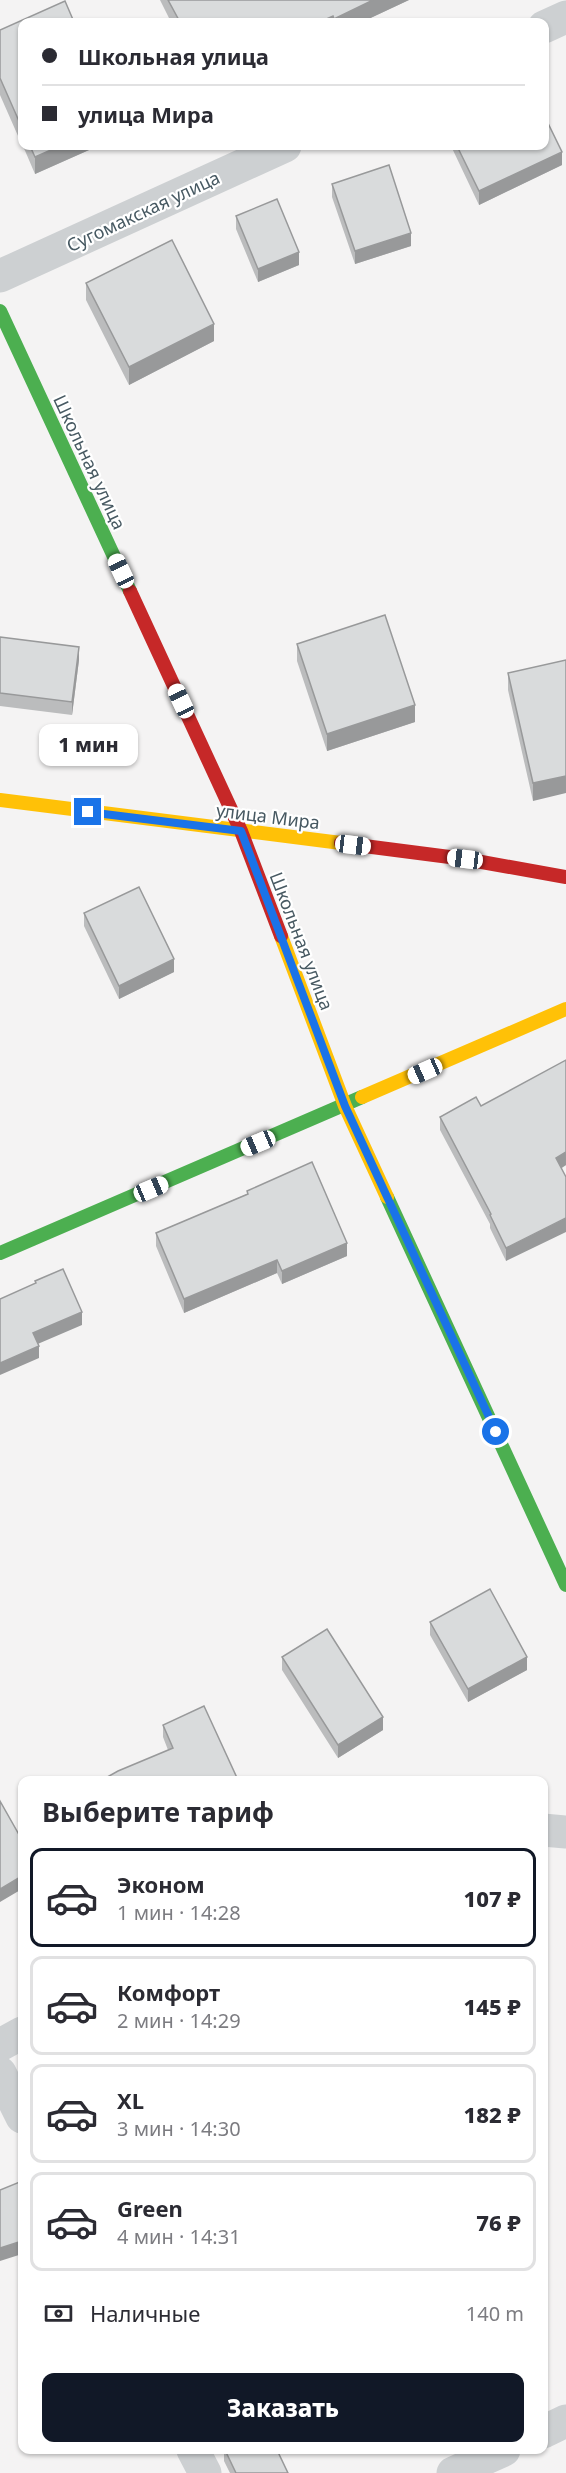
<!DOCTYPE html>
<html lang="ru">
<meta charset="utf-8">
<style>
body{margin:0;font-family:"Noto Sans",sans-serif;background:#f2f2f3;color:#2b2b33;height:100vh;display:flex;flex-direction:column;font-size:22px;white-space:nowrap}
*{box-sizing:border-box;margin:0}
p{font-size:20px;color:#7c7c81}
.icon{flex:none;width:33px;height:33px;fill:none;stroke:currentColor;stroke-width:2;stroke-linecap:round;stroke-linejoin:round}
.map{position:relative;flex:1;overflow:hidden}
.details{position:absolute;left:18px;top:1776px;width:530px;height:678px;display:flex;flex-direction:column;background:#fff;border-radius:12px;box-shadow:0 2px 4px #0004}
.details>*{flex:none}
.banner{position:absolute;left:18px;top:18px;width:531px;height:132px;border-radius:12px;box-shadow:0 2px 4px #0004;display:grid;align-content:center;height:132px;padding:0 24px;background:#fff}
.end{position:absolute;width:27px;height:27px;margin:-14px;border:8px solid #1a73e8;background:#fff;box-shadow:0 0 0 3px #fff}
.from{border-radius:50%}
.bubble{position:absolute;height:42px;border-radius:12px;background:#fff;box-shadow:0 2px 4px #0004;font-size:20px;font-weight:800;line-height:42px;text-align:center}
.car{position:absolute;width:18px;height:36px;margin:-18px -9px;border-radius:8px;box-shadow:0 0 4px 2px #0007;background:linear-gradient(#fff 24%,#345 0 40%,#fff 0 76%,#345 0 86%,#fff 0)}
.banner b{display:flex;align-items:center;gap:21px;height:57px;font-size:22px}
.banner b+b{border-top:2px solid #e1e1e2}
.banner i{width:15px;height:15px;background:#2b2b33}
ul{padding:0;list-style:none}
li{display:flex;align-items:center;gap:18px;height:99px;margin:0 12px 9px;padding:0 12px;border:3px solid #e1e1e2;border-radius:12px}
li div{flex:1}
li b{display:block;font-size:22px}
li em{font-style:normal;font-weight:800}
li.selected{border-color:#111827}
li>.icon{width:54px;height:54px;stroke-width:1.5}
h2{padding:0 24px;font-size:27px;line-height:72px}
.pay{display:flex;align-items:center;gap:15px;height:66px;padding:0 24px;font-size:22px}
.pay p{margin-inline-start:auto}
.cta{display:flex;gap:12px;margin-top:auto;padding:12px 24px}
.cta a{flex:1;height:69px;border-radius:12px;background:#111827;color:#fff;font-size:24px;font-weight:800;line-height:69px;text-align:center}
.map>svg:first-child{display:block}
</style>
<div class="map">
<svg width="566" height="2473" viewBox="0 0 566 2473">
<rect width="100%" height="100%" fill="#f4f3f3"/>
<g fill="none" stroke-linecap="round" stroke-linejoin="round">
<path stroke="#cdd0d2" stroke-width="33" d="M 544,27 L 566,17
M 0,276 L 285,146
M 543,1830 L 566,1832
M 0,2045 L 22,2033
M 0,2073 L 22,2117
M 543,2432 L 566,2421
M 193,2450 L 205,2473
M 453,2473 L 504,2450"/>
<path stroke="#4caf50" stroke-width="14" d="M 0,311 L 130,591
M 387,1197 L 566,1585
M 0,1253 L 362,1097"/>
<path stroke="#ffc107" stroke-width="14" d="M 0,800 L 341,843
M 281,936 L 345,1106 L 387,1197
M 362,1097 L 566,1009"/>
<path stroke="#c62828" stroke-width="14" d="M 130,591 L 241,831 L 281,936
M 341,843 L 465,859 L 566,877"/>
</g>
<path fill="#bbbcbd" d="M 160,0 L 409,0 L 362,22 L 171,22 Z
M 22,22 L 22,145 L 0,95 L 0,30 Z
M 23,146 L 98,146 L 35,174 Z
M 451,146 L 544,146 L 562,165 L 479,205 Z
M 332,184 L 411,246 L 355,264 L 332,197 Z
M 236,216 L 299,265 L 258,282 L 236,229 Z
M 86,283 L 214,341 L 129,385 L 86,300 Z
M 0,637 L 79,660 L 72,715 L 0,706 Z
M 297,644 L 415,722 L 327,751 L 297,661 Z
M 566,660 L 533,801 L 508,690 L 508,673 Z
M 84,913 L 174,972 L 119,999 L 84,926 Z
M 481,1106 L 566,1165 L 562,1168 L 506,1261 L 490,1228 L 490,1224 L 440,1130 L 440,1117 Z
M 247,1191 L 347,1256 L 282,1284 L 277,1273 L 184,1313 L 156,1246 L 156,1233 L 247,1194 Z
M 430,1622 L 527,1670 L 468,1702 L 430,1635 Z
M 282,1657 L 383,1730 L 338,1758 L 282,1670 Z
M 163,1725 L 238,1780 L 168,1750 L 163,1737 Z
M 224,2450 L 277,2450 L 288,2473 L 230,2473 L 224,2461 Z"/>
<path fill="#98999a" d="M 373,0 L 409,0 L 362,22 L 334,22 L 334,19 Z
M 333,16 L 333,22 L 320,22 Z
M 60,146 L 98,146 L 35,174 L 35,157 Z
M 562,152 L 562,165 L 479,205 L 479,191 Z
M 411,233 L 411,246 L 355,264 L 355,251 Z
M 299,252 L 299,265 L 258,282 L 258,269 Z
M 214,324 L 214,341 L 129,385 L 129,367 Z
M 79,647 L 79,660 L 72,715 L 72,702 Z
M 415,705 L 415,722 L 327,751 L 327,734 Z
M 566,776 L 566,793 L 533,801 L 533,783 Z
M 174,959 L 174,972 L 119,999 L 119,986 Z
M 566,1152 L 566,1165 L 556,1171 L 556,1158 Z
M 566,1218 L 566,1232 L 506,1261 L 506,1248 Z
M 347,1243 L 347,1256 L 282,1284 L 282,1271 Z
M 277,1260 L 277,1273 L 184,1313 L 184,1299 Z
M 82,1312 L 82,1325 L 33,1346 L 33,1333 Z
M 39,1346 L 39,1358 L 0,1375 L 0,1363 Z
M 527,1657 L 527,1670 L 468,1702 L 468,1689 Z
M 383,1717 L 383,1730 L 338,1758 L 338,1745 Z
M 22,1876 L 22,1889 L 0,1902 L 0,1889 Z
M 22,2241 L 22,2254 L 0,2261 L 0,2248 Z"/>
<path fill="#d9dbdc" stroke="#98999a" stroke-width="1.5" d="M 168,0 L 373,0 L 334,19 L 333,16 L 320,22 L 180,22 Z
M 65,1 L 74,22 L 22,22 L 22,128 L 0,78 L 0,30 Z
M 544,115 L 562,152 L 479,191 L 457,146 L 544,146 Z
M 30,146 L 60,146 L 35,157 Z
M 389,165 L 411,233 L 355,251 L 332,184 Z
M 277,199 L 299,252 L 258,269 L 236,216 Z
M 172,240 L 214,324 L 129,367 L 86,283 Z
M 385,615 L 415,705 L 327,734 L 297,644 Z
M 0,637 L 79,647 L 72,702 L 0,693 Z
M 566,660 L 566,776 L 533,783 L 508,673 Z
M 139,887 L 174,959 L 119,986 L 84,913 Z
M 566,1060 L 566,1152 L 556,1158 L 566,1177 L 566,1218 L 506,1248 L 490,1215 L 491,1214 L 440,1117 L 476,1097 L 481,1106 Z
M 312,1162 L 347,1243 L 282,1271 L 277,1260 L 184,1299 L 156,1233 L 248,1194 L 247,1191 Z
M 63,1269 L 82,1312 L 33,1333 L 39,1346 L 0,1363 L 0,1299 L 36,1283 L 35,1281 Z
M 490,1589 L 527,1657 L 468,1689 L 430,1622 Z
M 327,1629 L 383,1717 L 338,1745 L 282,1657 Z
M 204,1706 L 238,1780 L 102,1780 L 118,1771 L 173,1748 L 163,1725 Z
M 0,1801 L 22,1840 L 22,1876 L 0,1889 Z
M 22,2181 L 22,2241 L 0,2248 L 0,2190 Z
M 225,2450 L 277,2450 L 288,2473 L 236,2473 Z"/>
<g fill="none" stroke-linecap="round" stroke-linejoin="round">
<path stroke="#1a73e8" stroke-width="8" d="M 88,812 L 241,831 L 345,1106 L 496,1432"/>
</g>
<g text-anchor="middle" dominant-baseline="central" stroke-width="4.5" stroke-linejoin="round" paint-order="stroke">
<g font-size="18" fill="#475962" stroke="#fff">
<text transform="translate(143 211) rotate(-25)">Сугомакская улица</text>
<text transform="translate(90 462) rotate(65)">Школьная улица</text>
<text transform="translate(268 816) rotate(7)">улица Мира</text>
<text transform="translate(302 941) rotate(69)">Школьная улица</text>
</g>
</g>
</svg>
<i class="end from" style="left:496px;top:1432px"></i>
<i class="end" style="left:88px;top:812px"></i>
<div class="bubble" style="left:39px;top:724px;width:99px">1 мин</div>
<i class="car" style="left:121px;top:571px;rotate:335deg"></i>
<i class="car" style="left:181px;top:701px;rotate:335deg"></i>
<i class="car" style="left:353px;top:845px;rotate:97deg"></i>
<i class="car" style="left:465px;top:859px;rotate:277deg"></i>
<i class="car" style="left:425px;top:1071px;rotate:246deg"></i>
<i class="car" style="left:258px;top:1143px;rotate:247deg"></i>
<i class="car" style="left:151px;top:1189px;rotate:67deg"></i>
<div class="banner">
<b><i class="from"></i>Школьная улица</b>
<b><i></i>улица Мира</b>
</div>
<section class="details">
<h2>Выберите тариф</h2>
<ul>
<li class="selected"><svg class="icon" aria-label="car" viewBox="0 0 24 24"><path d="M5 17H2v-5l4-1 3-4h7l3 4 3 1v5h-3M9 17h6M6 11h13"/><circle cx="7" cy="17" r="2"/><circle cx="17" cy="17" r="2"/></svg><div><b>Эконом</b><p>1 мин · 14:28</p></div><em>107 ₽</em></li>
<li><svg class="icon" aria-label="car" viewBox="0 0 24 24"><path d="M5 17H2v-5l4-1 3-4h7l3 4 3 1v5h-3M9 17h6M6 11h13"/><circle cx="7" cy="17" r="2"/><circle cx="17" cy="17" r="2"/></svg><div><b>Комфорт</b><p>2 мин · 14:29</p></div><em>145 ₽</em></li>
<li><svg class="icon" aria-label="car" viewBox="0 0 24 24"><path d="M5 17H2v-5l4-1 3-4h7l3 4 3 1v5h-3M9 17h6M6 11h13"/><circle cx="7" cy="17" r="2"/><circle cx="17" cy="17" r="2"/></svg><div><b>XL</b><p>3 мин · 14:30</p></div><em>182 ₽</em></li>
<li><svg class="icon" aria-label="car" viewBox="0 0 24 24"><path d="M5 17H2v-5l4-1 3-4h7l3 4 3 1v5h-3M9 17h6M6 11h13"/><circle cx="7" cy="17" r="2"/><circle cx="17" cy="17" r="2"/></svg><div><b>Green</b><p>4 мин · 14:31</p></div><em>76 ₽</em></li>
</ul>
<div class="pay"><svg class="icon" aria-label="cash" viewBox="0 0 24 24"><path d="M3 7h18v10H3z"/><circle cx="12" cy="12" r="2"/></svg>Наличные<p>140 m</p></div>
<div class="cta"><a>Заказать</a></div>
</section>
</div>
